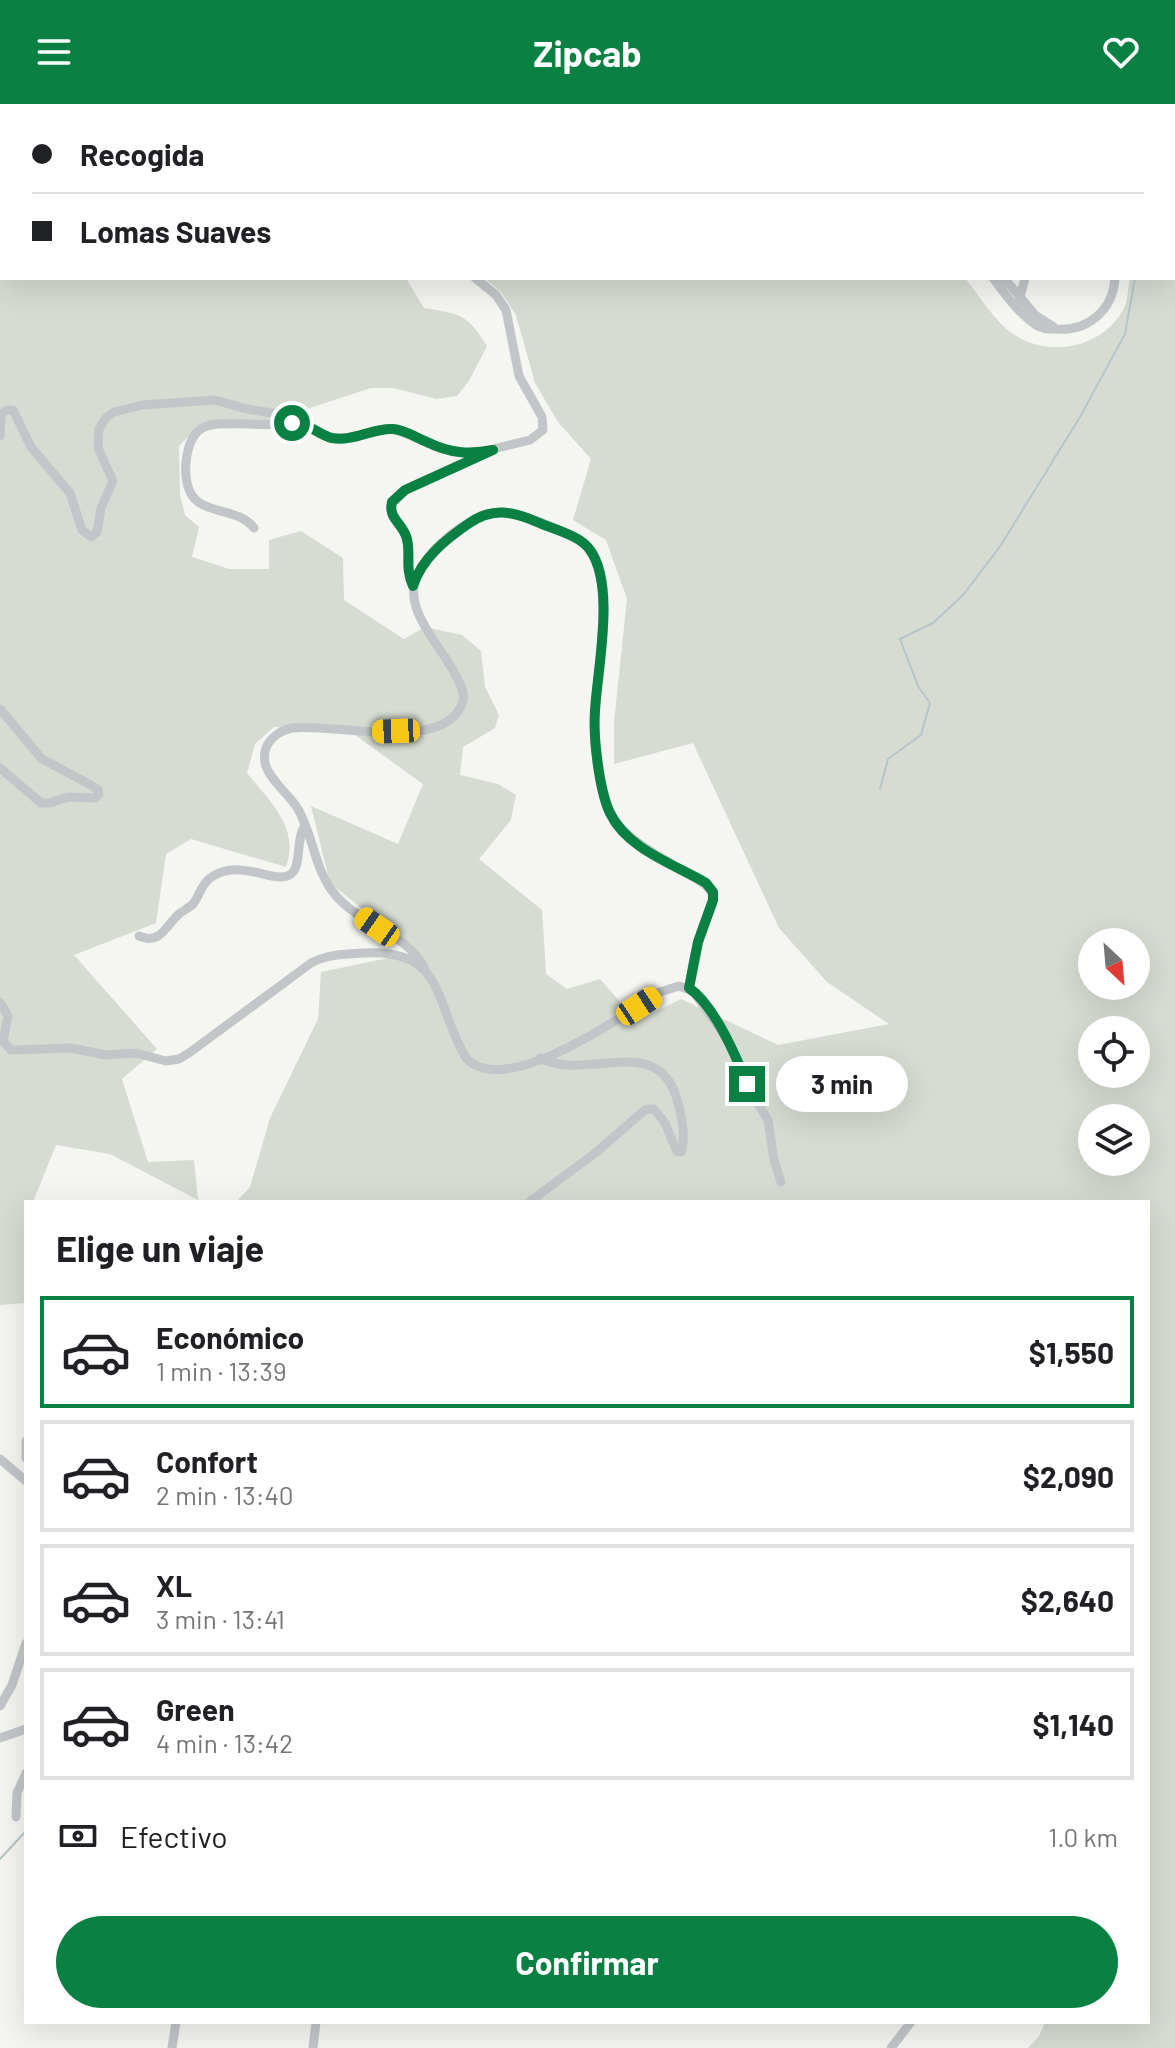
<!DOCTYPE html>
<html lang="es">
<meta charset="utf-8">
<style>
body{margin:0;font-family:Barlow,sans-serif;background:#f2f2f2;color:#202124;height:100vh;display:flex;flex-direction:column;font-size:30px;white-space:nowrap}
*{box-sizing:border-box;margin:0}
p{font-size:26px;color:#757577}
.icon{flex:none;width:44px;height:44px;fill:none;stroke:currentColor;stroke-width:2;stroke-linecap:round;stroke-linejoin:round}
.map{position:relative;flex:1;overflow:hidden}
.panel{position:absolute;left:24px;top:1096px;width:1126px;height:824px;display:flex;flex-direction:column;background:#fff;border-radius:0px;box-shadow:0 8px 32px #0002}
.panel>*{flex:none}
.banner{position:absolute;left:0px;top:0px;width:1176px;height:176px;box-shadow:0 8px 32px #0002;display:grid;align-content:center;height:176px;padding:0 32px;background:#fff}
.needle{width:52px;rotate:154deg}
.tools{position:absolute;left:1078px;top:824px;display:grid;gap:16px}
.tools a{display:grid;place-items:center;width:72px;height:72px;border-radius:50%;background:#fff;box-shadow:0 8px 32px #0002;font-size:40px}
.end{position:absolute;width:36px;height:36px;margin:-18px;border:10px solid #0b8043;background:#fff;box-shadow:0 0 0 4px #fff}
.from{border-radius:50%}
.bubble{position:absolute;height:56px;border-radius:28px;background:#fff;box-shadow:0 8px 32px #0002;font-size:26px;font-weight:700;line-height:56px;text-align:center}
.car{position:absolute;width:24px;height:48px;margin:-24px -12px;border-radius:10px;box-shadow:0 0 6px 2px #0007;background:linear-gradient(#f5c518 24%,#345 0 40%,#f5c518 0 76%,#345 0 86%,#f5c518 0)}
.banner b{display:flex;align-items:center;gap:28px;height:76px;font-size:30px}
.banner b+b{border-top:2px solid #e0e0e0}
.banner i{width:20px;height:20px;background:#202124}
ul{padding:0;list-style:none}
li{display:flex;align-items:center;gap:24px;height:112px;margin:0 16px 12px;padding:0 16px;border:4px solid #e0e0e0;border-radius:0px}
li div{flex:1}
li b{display:block;font-size:30px}
li em{font-style:normal;font-weight:700}
li.on{border-color:#0b8043}
li>.icon{width:72px;height:72px;stroke-width:1.5}
h2{padding:0 32px;font-size:36px;line-height:96px}
.pay{display:flex;align-items:center;gap:20px;height:88px;padding:0 32px;font-size:30px}
.pay p{margin-inline-start:auto}
.cta{display:flex;gap:16px;margin-top:auto;padding:16px 32px}
.cta a{flex:1;height:92px;border-radius:48px;background:#0b8043;color:#fff;font-size:32px;font-weight:700;line-height:92px;text-align:center}
header{display:flex;justify-content:space-between;align-items:center;height:104px;padding:0 32px;background:#0b8043;color:#fff;font-size:36px;font-weight:700}
.map>svg:first-child{display:block}
</style>
<header><svg class="icon" aria-label="menu" viewBox="0 0 24 24"><path d="M4 6h16M4 12h16M4 18h16"/></svg>Zipcab<svg class="icon" aria-label="heart" viewBox="0 0 24 24"><path d="M12 20l-8-8c-3-5 5-10 8-4 3-6 11-1 8 4z"/></svg></header>
<div class="map">
<svg width="1175" height="1944" viewBox="0 0 1175 1944">
<rect width="100%" height="100%" fill="#f5f5f1"/>
<path fill="#d6dcd2" fill-rule="evenodd" d="M 0,0 L 220,0 L 2,2 L 2,174 L 406,174 L 424,204 C 461,210 467,210 487,242 L 469,277 L 457,292 L 437,295 L 393,284 L 371,284 L 304,306 L 290,318 L 212,322 L 187,334 L 179,342 L 180,391 L 185,411 L 199,423 L 192,453 L 229,465 L 269,465 L 269,436 L 301,427 L 343,454 L 344,496 L 404,535 L 425,523 L 462,531 L 481,547 L 485,583 L 499,611 L 495,624 L 463,643 L 460,671 L 498,680 L 516,691 L 511,716 L 479,755 L 542,806 L 546,870 L 567,885 L 600,875 L 637,917 L 681,895 L 778,941 L 889,920 L 827,878 L 779,824 L 693,639 L 614,660 L 614,618 L 627,495 L 606,436 L 573,416 L 591,355 L 558,318 L 535,279 L 516,211 L 501,188 L 484,174 L 965,174 C 978,190 996,219 1013,230 C 1049,254 1103,245 1124,204 C 1128,196 1128,183 1130,174 L 1174,174 L 1175,105 L 1175,1944 L 1028,1944 L 1039,1932 L 1045,1918 L 1148,1918 L 1148,1098 L 236,1098 L 250,1083 L 270,1014 L 318,915 L 321,868 L 417,848 L 330,779 L 311,702 L 398,740 L 423,680 L 348,626 L 274,623 L 255,640 L 247,669 C 270,698 300,723 286,763 L 191,735 L 166,750 L 156,819 L 74,851 L 157,945 L 122,975 L 148,1058 L 194,1056 L 198,1096 L 110,1050 L 56,1041 L 33,1098 L 26,1098 L 26,1199 L 0,1201 ZM 1092,838 L 1136,838 L 1136,882 L 1092,882 ZM 1092,926 L 1136,926 L 1136,970 L 1092,970 ZM 1092,1014 L 1136,1014 L 1136,1058 L 1092,1058 Z
M 364,0 L 701,0 L 703,2 L 365,2 Z"/>
<g fill="none" stroke-linecap="round" stroke-linejoin="round">
<path stroke="#b7c5c8" stroke-width="2" d="M 1122,0 L 1122,2
M 0,83 L 2,86
M 1174,100 L 1175,99
M 0,109 L 2,105
M 0,121 L 2,124
M 0,141 L 2,142
M 880,685 L 888,655 L 921,631 L 930,599 L 918,582 L 900,535 L 933,519 L 964,490 L 1001,441 L 1080,313 L 1125,230 L 1135,174
M 0,1755 L 26,1727"/>
<path stroke="#c2c6c9" stroke-width="9" d="M 359,0 L 361,2
M 734,0 L 736,2
M 792,0 L 794,2
M 989,0 L 994,2
M 1174,9 L 1175,9
M 1174,66 L 1175,65
M 993,174 C 1006,191 1018,209 1036,221 C 1042,225 1048,225 1055,225 C 1087,228 1113,207 1115,174
M 1004,174 L 1035,211 L 1054,223
M 1019,197 L 1025,174
M 0,332 L 1,310 L 7,306 L 13,306 L 31,343 L 70,389 L 82,426 L 91,433 L 97,428 L 101,404 L 113,377 L 98,344 L 99,325 L 106,314 L 114,308 L 143,301 L 215,296 L 247,305 L 285,311 L 331,334 L 347,334 L 386,325 L 396,325 L 438,343 L 465,349 L 481,348 L 530,336 L 543,326 L 542,313 L 519,272 L 506,206 L 496,191 L 475,174
M 254,424 C 240,405 208,410 194,394 C 186,385 185,369 186,358 C 191,314 213,320 249,320 C 265,321 283,321 299,318
M 413,482 C 403,462 412,448 406,432 C 401,418 388,414 392,398 L 405,386 L 485,350
M 0,605 L 42,655 L 91,681 L 98,686 L 99,690 L 95,694 L 68,693 L 50,699 L 41,699 L 0,664
M 139,832 C 160,841 165,823 178,811 C 182,807 189,804 193,800 C 200,791 201,781 210,774 C 241,751 279,785 293,768 C 301,759 296,735 305,721
M 425,865 C 408,830 362,821 337,793 C 315,769 314,734 299,707 C 289,687 257,670 266,644 C 270,633 282,626 292,624 C 331,618 448,651 463,597 C 465,588 460,579 456,572 C 440,539 396,501 421,463 C 440,435 481,400 516,410 C 532,414 579,432 589,444 C 616,477 596,572 595,611 C 593,639 598,671 606,698 C 619,748 712,770 713,793 C 714,804 705,815 702,825 C 695,844 692,864 689,884
M 0,898 L 8,912 L 3,937 L 11,946 L 71,944 L 106,951 L 136,949 L 166,957 L 179,955 L 189,949 L 311,859 C 328,850 346,850 365,849 C 446,845 434,900 466,954 C 504,996 623,912 660,888 L 679,882 L 693,887 L 727,935 L 752,990 L 768,1016 L 774,1056 L 781,1078
M 529,1098 L 594,1050 L 646,1005 L 654,1005 L 665,1019 L 677,1048 L 681,1048 C 686,1034 682,1014 678,999 C 660,925 587,979 540,954
M 26,1337 L 26,1354
M 0,1355 L 26,1377
M 0,1602 L 12,1581 L 26,1539
M 0,1634 L 26,1625
M 16,1713 L 17,1689 L 26,1669
M 172,1944 L 176,1918
M 313,1944 L 316,1918
M 891,1944 L 911,1918"/>
</g>
<g fill="none" stroke-linecap="round" stroke-linejoin="round">
<path stroke="#0b8043" stroke-width="10" d="M 292,319 C 307,317 318,331 332,334 C 353,338 372,324 393,325 C 405,326 415,333 427,338 C 449,349 469,351 493,346 L 405,386 L 392,398 C 388,414 401,418 406,432 C 412,448 404,462 413,482 C 422,454 445,436 468,420 C 491,403 512,407 537,418 C 552,425 580,431 590,446 C 616,482 597,566 595,607 C 593,632 599,686 610,709 C 627,745 674,760 706,779 L 713,788 L 713,796 L 698,838 L 689,884 C 714,901 736,952 747,980"/>
</g>
</svg>
<div class="tools">
<a><svg class="needle" viewBox="-14 -14 28 28"><path d="M0-13l5 13h-10z" fill="#e53935"/><path d="M0 13l5-13h-10z" fill="#757577"/></svg></a>
<a><svg class="icon" aria-label="locate" viewBox="0 0 24 24"><circle cx="12" cy="12" r="6"/><path d="M12 2v4M12 18v4M2 12h4M18 12h4"/></svg></a>
<a><svg class="icon" aria-label="layers" viewBox="0 0 24 24"><path d="M12 4l9 5-9 5-9-5zM3 14l9 5 9-5"/></svg></a>
</div>
<i class="end from" style="left:292px;top:319px"></i>
<i class="end" style="left:747px;top:980px"></i>
<div class="bubble" style="left:776px;top:952px;width:132px">3 min</div>
<i class="car" style="left:396px;top:627px;rotate:268deg"></i>
<i class="car" style="left:377px;top:823px;rotate:305deg"></i>
<i class="car" style="left:639px;top:902px;rotate:57deg"></i>
<div class="banner">
<b><i class="from"></i>Recogida</b>
<b><i></i>Lomas Suaves</b>
</div>
<section class="panel">
<h2>Elige un viaje</h2>
<ul>
<li class="on"><svg class="icon" aria-label="car" viewBox="0 0 24 24"><path d="M5 17H2v-5l4-1 3-4h7l3 4 3 1v5h-3M9 17h6M6 11h13"/><circle cx="7" cy="17" r="2"/><circle cx="17" cy="17" r="2"/></svg><div><b>Económico</b><p>1 min · 13:39</p></div><em>$1,550</em></li>
<li><svg class="icon" aria-label="car" viewBox="0 0 24 24"><path d="M5 17H2v-5l4-1 3-4h7l3 4 3 1v5h-3M9 17h6M6 11h13"/><circle cx="7" cy="17" r="2"/><circle cx="17" cy="17" r="2"/></svg><div><b>Confort</b><p>2 min · 13:40</p></div><em>$2,090</em></li>
<li><svg class="icon" aria-label="car" viewBox="0 0 24 24"><path d="M5 17H2v-5l4-1 3-4h7l3 4 3 1v5h-3M9 17h6M6 11h13"/><circle cx="7" cy="17" r="2"/><circle cx="17" cy="17" r="2"/></svg><div><b>XL</b><p>3 min · 13:41</p></div><em>$2,640</em></li>
<li><svg class="icon" aria-label="car" viewBox="0 0 24 24"><path d="M5 17H2v-5l4-1 3-4h7l3 4 3 1v5h-3M9 17h6M6 11h13"/><circle cx="7" cy="17" r="2"/><circle cx="17" cy="17" r="2"/></svg><div><b>Green</b><p>4 min · 13:42</p></div><em>$1,140</em></li>
</ul>
<div class="pay"><svg class="icon" aria-label="cash" viewBox="0 0 24 24"><path d="M3 7h18v10H3z"/><circle cx="12" cy="12" r="2"/></svg>Efectivo<p>1.0 km</p></div>
<div class="cta"><a>Confirmar</a></div>
</section>
</div>
